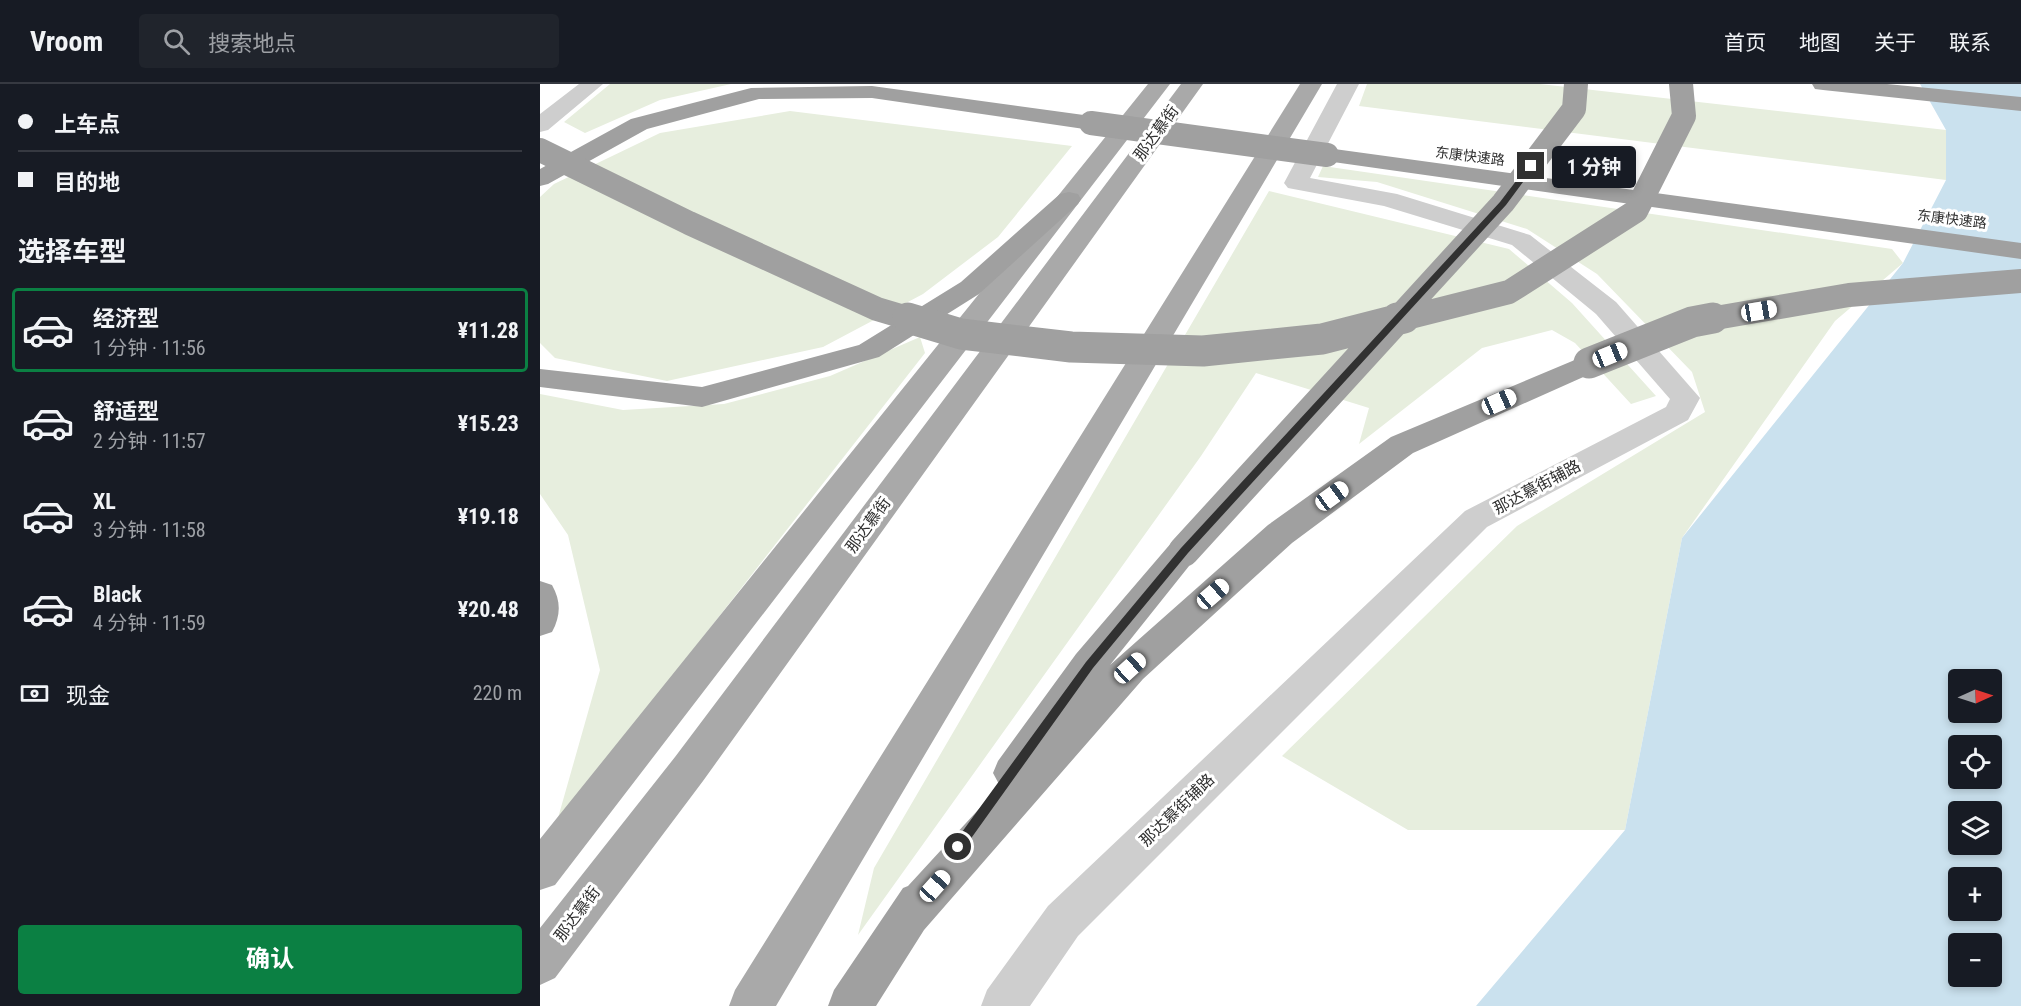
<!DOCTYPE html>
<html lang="zh">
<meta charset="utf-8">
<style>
body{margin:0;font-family:"Roboto Condensed","Noto Sans SC",sans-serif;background:#20242c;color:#f1f3f6;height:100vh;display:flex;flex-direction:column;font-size:22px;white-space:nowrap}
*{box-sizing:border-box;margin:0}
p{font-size:20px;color:#9ea1a6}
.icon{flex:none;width:33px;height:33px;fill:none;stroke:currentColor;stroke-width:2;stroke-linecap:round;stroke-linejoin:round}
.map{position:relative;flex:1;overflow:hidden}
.side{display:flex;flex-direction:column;background:#171b24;width:540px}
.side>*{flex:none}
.hud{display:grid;align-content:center;height:132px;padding:0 18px;background:#171b24}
.needle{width:39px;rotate:87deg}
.tools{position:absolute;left:1408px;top:585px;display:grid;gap:12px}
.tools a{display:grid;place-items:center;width:54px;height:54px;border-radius:6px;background:#171b24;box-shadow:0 3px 9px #0003;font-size:30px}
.end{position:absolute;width:27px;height:27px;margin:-14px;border:8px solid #313131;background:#fff;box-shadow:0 0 0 3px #fff}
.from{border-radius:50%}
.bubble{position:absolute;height:42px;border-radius:6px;background:#171b24;box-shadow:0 3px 9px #0003;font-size:20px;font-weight:700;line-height:42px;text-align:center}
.car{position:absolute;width:18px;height:36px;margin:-18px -9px;border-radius:8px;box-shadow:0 0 4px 2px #0007;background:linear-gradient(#fff 24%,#345 0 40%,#fff 0 76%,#345 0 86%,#fff 0)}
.hud b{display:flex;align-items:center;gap:21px;height:57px;font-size:22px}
.hud b+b{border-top:2px solid #363941}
.hud i{width:15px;height:15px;background:#f1f3f6}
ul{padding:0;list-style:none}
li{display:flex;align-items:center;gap:18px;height:84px;margin:0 12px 9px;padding:0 6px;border:3px solid transparent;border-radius:6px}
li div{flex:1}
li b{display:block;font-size:22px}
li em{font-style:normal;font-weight:700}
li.selected{border-color:#0b8043}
li>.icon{width:54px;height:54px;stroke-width:1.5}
h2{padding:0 18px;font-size:27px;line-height:72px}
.pay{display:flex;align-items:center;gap:15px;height:66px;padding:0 18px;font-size:22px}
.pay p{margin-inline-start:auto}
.primary-button{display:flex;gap:12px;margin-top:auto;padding:12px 18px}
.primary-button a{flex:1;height:69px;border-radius:6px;background:#0b8043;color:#fff;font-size:24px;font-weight:700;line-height:69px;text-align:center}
header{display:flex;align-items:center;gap:36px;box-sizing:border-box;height:84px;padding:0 30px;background:#171b24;border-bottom:2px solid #363941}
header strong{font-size:28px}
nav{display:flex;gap:33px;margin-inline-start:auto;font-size:21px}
.search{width:420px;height:54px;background:#20242c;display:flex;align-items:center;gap:15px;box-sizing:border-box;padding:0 21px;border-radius:6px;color:#9ea1a6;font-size:22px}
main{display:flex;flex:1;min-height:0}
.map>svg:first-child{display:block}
</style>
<header>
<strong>Vroom</strong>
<div class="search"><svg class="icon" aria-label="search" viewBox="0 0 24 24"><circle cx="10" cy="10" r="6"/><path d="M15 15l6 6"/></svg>搜索地点</div>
<nav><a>首页</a><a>地图</a><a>关于</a><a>联系</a></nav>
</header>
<main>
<section class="side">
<div class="hud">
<b><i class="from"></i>上车点</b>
<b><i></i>目的地</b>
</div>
<h2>选择车型</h2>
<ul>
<li class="selected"><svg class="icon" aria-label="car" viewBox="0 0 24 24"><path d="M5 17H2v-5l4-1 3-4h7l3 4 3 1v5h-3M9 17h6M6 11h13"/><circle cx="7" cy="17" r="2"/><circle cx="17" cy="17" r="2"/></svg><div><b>经济型</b><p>1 分钟 · 11:56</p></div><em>¥11.28</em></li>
<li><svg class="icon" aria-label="car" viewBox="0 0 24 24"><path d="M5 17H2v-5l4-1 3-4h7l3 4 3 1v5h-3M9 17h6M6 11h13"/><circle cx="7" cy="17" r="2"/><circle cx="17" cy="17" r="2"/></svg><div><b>舒适型</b><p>2 分钟 · 11:57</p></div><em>¥15.23</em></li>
<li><svg class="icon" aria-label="car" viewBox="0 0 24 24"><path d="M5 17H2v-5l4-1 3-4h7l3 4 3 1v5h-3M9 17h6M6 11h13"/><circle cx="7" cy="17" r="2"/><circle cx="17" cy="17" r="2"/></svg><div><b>XL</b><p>3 分钟 · 11:58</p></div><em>¥19.18</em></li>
<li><svg class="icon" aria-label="car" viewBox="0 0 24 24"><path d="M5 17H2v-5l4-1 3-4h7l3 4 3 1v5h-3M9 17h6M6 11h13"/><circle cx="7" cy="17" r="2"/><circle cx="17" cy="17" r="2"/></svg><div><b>Black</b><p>4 分钟 · 11:59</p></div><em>¥20.48</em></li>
</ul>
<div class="pay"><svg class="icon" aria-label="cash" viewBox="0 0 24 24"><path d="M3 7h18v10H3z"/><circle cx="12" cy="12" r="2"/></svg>现金<p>220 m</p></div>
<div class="primary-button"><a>确认</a></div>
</section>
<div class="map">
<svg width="1481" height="922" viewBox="0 0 1481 922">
<rect width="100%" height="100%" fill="#fff"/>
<path fill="#e7eede" d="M 70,0 L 191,0 L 120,16 L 45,49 L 24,38 Z
M 827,0 L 1000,0 L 1406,46 L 1406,96 L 819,22 Z
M 250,27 L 532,62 L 458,153 L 383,210 L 283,263 L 127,297 L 15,274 L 0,259 L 0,113 L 14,100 L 120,49 Z
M 783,82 L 1352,165 L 1363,179 L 1295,237 L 1142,454 L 1085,746 L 868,746 L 742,672 L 977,442 L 1165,328 L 1152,288 L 1057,190 L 987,145 L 837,98 L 778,93 Z
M 729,107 L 969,165 L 1032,219 L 1116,312 L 1091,320 L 1035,259 L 1012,246 L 942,264 L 819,360 L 829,324 L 716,289 L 661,372 L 318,851 L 334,784 Z
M 380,253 L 385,269 L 16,741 L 60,586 L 28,451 L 0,410 L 0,310 L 83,326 L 184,320 L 290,292 Z"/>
<path fill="#cae1ee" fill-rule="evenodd" d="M 1380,0 L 1481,0 L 1481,922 L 936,922 L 1085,746 L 1142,454 L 1363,179 L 1406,96 L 1406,46 ZM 1419,596 L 1452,596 L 1452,628 L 1419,628 ZM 1419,662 L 1452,662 L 1452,694 L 1419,694 ZM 1419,728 L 1452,728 L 1452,760 L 1419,760 ZM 1419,794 L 1452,794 L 1452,826 L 1419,826 ZM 1419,860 L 1452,860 L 1452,892 L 1419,892 Z"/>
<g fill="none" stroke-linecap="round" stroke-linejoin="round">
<path fill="#cecece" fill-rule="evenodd" d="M 39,0 L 63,0 L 8,46 L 0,48 L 0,30 Z
M 797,0 L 819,0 L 770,94 L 857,110 L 990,151 L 1076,218 L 1160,314 L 1148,336 L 947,443 L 538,852 L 490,922 L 441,922 L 447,906 L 508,822 L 925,427 L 1126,323 L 1130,315 L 1056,230 L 972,161 L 844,122 L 748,104 L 744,99 Z"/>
<path fill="#a9a9a9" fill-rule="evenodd" d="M 608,0 L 630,0 L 15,801 L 0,806 L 0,755 Z
M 641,0 L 663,0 L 163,697 L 15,894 L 0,901 L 0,844 L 135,673 Z
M 760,0 L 782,0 L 236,922 L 189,922 L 195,906 Z"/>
<path fill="#a0a0a0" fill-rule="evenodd" d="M 1272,0 L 1347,0 L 1481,13 L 1481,27 L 1283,6 L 1275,5 Z
M 332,2 L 551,32 L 559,34 L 562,39 L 559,44 L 551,46 L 332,14 L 219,15 L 107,45 L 8,100 L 0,102 L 0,85 L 91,35 L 211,4 Z
M 787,64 L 1481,159 L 1481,175 L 779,76 L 775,71 L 779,66 Z
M 529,108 L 538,110 L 541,115 L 538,120 L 439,210 L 339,273 L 162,323 L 0,303 L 0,285 L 162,303 L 319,261 L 421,198 L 520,110 Z
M 1049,270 L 1059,272 L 1063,279 L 1059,286 L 873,369 L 752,459 L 603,595 L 384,846 L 336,922 L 288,922 L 294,906 L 363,804 L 368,802 L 460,702 L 453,689 L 458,677 L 536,570 L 632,458 L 644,454 L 656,458 L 661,467 L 570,581 L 728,441 L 851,353 Z
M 0,497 L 12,501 C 21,517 21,531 12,548 L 0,552 Z"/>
<path stroke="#a0a0a0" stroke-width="24" d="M 551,39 L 787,71
M 0,66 L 149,139 L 337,225 L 374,236
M 856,236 L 963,119 L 1034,25 L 1036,0
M 858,236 L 969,208 L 1096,127 L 1144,32 L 1141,0
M 1164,236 L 1309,211 L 1481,197"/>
<path stroke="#a0a0a0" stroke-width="31" d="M 368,234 L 421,250 L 531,263 L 663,267 L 782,255 L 864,234
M 1049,279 L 1152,238 L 1173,234
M 644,467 L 857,234"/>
</g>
<path fill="#313131" d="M 989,80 L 995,82 L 966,121 L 648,469 L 553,584 L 422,767 L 414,767 L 414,759 L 546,578 L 641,464 L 960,118 Z"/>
<g text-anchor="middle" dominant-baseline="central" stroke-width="6" stroke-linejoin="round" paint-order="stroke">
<g font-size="14" fill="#313131" stroke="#fff">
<text transform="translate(930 72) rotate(7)">东康快速路</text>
<text transform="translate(1412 135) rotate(7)">东康快速路</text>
</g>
<g font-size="16" fill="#313131" stroke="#fff">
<text transform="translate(616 49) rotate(-54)">那达慕街</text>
<text transform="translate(997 403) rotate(-28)">那达慕街辅路</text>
<text transform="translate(328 441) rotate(-54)">那达慕街</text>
<text transform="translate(637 726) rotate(-44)">那达慕街辅路</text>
<text transform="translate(37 830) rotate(-53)">那达慕街</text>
</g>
</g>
</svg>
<div class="tools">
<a><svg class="needle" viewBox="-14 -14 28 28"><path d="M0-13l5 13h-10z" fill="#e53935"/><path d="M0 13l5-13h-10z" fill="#9ea1a6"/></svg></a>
<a><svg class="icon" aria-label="locate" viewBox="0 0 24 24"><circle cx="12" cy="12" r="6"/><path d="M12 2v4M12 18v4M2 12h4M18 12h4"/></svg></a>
<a><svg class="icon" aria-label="layers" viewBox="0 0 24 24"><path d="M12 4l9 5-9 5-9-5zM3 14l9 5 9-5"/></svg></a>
<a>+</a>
<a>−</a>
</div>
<i class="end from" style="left:418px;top:763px"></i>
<i class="end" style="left:991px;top:82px"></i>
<div class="bubble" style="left:1012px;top:62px;width:84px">1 分钟</div>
<i class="car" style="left:1219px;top:227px;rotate:80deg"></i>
<i class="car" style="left:1070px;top:271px;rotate:68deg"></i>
<i class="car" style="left:959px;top:318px;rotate:66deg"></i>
<i class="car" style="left:792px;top:412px;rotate:54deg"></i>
<i class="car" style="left:673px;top:510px;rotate:49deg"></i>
<i class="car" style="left:590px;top:584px;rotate:48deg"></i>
<i class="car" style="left:395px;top:802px;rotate:42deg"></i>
</div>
</main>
